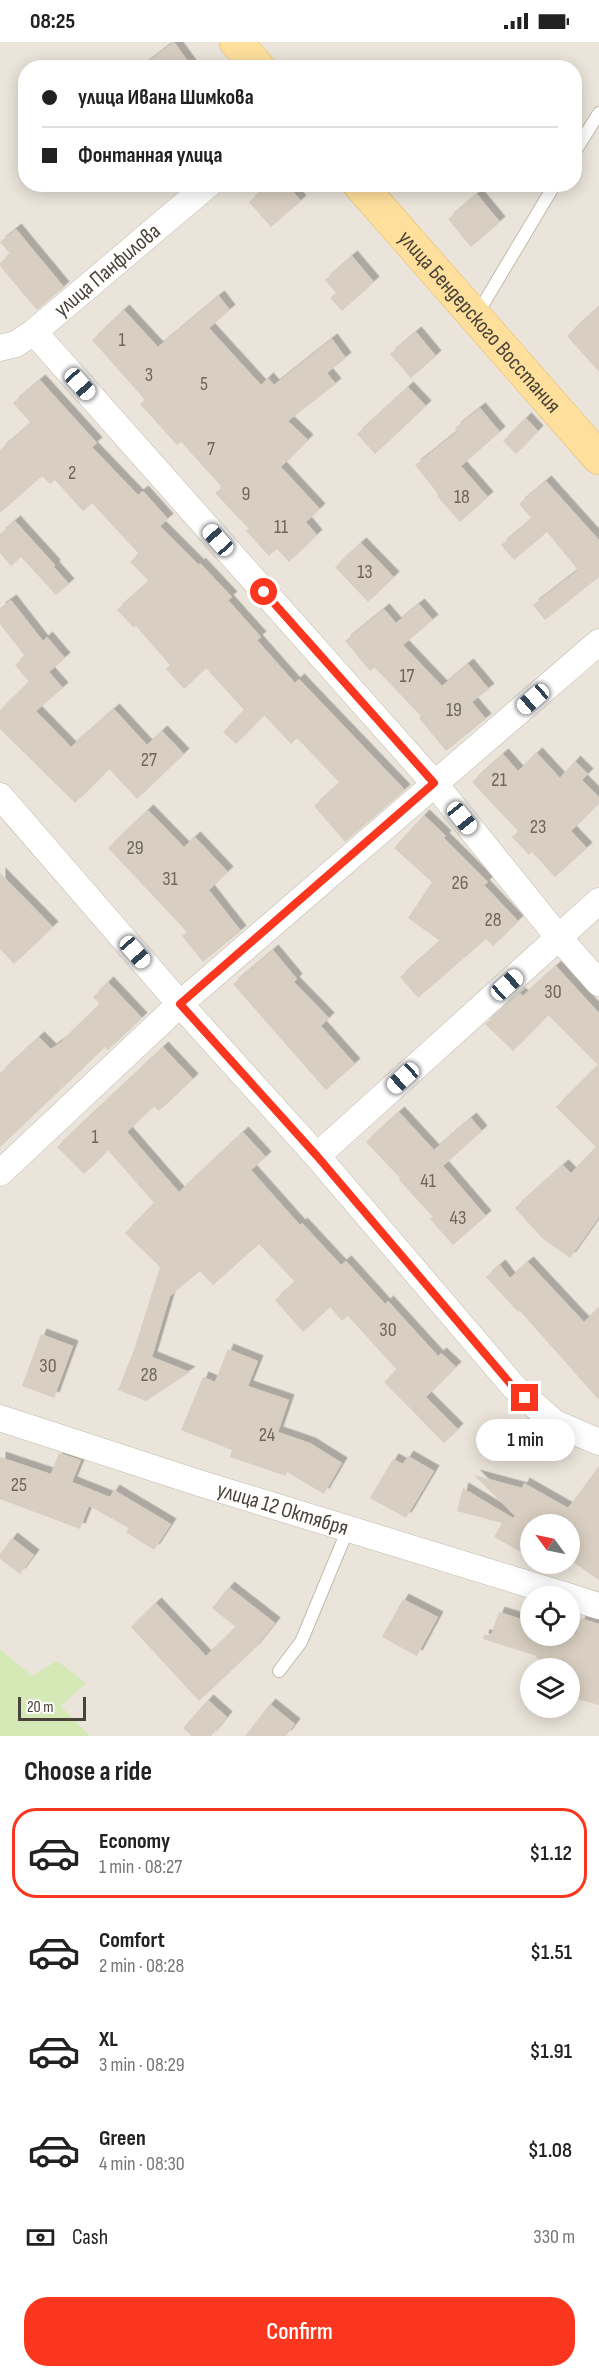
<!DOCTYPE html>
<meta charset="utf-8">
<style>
body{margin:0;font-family:"Sofia Sans Condensed",sans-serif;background:#f6f6f6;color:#222;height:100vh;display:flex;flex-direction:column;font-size:22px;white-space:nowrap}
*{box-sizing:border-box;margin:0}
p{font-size:20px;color:#767676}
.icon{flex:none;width:33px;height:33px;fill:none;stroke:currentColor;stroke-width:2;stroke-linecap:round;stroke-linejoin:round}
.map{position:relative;height:1694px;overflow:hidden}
.panel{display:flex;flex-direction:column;background:#fff;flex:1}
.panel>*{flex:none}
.banner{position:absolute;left:18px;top:18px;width:564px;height:132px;border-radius:24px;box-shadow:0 3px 15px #0003;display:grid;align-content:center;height:132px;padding:0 24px;background:#fff}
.needle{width:39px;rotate:303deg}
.controls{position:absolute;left:520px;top:1472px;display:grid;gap:12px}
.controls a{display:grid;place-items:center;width:60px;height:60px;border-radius:50%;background:#fff;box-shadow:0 3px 15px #0003;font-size:30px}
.scale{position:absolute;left:18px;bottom:15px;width:68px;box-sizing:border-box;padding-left:6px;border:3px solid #4a4339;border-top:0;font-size:16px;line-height:21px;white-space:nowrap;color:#4a4339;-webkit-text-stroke:4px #fff;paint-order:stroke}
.end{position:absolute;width:27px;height:27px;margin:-14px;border:8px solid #fa371e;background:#fff;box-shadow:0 0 0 3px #fff}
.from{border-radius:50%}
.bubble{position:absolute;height:42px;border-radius:21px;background:#fff;box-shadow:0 3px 15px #0003;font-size:20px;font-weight:600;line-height:42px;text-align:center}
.car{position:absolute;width:18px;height:36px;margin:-18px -9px;border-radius:8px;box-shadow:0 0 4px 2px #0007;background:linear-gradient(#fff 24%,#345 0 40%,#fff 0 76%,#345 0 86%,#fff 0)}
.banner b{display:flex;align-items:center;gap:21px;height:57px;font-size:22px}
.banner b+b{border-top:2px solid #e0e0e0}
.banner i{width:15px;height:15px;background:#222}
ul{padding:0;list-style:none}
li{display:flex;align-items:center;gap:18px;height:90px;margin:0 12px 9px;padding:0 12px;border:3px solid transparent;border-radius:24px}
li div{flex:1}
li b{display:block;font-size:22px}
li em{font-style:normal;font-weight:600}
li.active{border-color:#fa371e}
li>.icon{width:54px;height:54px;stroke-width:1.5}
h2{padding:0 24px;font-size:27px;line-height:72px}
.pay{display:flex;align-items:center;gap:15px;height:66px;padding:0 24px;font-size:22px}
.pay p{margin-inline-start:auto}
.primary-button{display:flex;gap:12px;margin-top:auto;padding:12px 24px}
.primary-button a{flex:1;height:69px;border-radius:24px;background:#fa371e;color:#fff;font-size:24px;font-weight:600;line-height:69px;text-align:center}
.status{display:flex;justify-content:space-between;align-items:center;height:42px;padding:0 30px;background:#fff;direction:ltr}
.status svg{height:16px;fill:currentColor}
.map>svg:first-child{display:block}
</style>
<div class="status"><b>08:25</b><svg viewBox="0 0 49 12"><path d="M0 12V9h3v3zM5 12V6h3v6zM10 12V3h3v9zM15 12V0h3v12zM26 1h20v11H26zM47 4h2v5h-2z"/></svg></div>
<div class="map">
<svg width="599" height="1694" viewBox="0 0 599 1694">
<defs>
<filter id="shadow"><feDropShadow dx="5.5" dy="-5.5" stdDeviation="0" flood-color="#0004"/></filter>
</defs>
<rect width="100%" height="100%" fill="#f6f2ec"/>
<path fill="#eae4da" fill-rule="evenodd" d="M 0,0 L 599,0 L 599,1694 L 90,1694 L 61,1664 L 85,1641 L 32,1634 L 0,1607 ZM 26,26 L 574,26 L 574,142 L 26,142 ZM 531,1482 L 570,1482 L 570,1521 L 531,1521 ZM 531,1554 L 570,1554 L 570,1593 L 531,1593 ZM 531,1626 L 570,1626 L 570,1665 L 531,1665 Z"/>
<path fill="#d4e9b5" d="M 0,1607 L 32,1634 L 57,1619 L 86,1641 L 61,1664 L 90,1694 L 0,1694 Z"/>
<path fill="#d8cec1" filter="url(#shadow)" d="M 174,0 L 193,26 L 140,26 Z
M 269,142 L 287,142 L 301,159 L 271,185 L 249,160 Z
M 477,152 L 500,180 L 471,205 L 448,177 Z
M 16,187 L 64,245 L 37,268 L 0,224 L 0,221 L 10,212 L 0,200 Z
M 352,214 L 374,240 L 342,269 L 330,256 L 336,251 L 325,238 Z
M 219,254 L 230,268 L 209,286 L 261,343 L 268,336 L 274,343 L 332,297 L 346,316 L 327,331 L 336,342 L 288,379 L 308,398 L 281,425 L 320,467 L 306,480 L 317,493 L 289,520 L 277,507 L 269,514 L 246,489 L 249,487 L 215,451 L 222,445 L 181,400 L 177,403 L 140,362 L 145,358 L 92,298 L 124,268 L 158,305 Z
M 599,264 L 599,330 L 567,294 Z
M 416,290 L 436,314 L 411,336 L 390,312 Z
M 40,338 L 97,401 L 92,405 L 138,453 L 143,449 L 168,477 L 160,484 L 199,523 L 200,521 L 232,555 L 228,558 L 261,595 L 257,598 L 295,641 L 299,637 L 405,748 L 345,800 L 314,764 L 340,741 L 297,696 L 291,702 L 264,673 L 236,702 L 223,690 L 244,668 L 206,626 L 184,647 L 166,627 L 170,623 L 136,584 L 134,586 L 117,568 L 149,539 L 130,520 L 139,512 L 92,461 L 83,469 L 55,438 L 50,442 L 42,434 L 0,471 L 0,408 L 31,381 L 13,361 Z
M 408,345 L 426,364 L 375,412 L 357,392 Z
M 480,366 L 500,390 L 461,424 L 488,455 L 460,480 L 437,454 L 438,452 L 415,423 L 458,389 L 455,386 Z
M 526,376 L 538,389 L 516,412 L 503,399 Z
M 546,439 L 599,498 L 599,535 L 545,578 L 533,563 L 578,528 L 547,490 L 514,518 L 501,503 L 532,477 L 519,462 Z
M 15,479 L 55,523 L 54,525 L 69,542 L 56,553 L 21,515 L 11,524 L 0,511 L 0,492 Z
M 361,501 L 394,535 L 368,560 L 335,525 Z
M 11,558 L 43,599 L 47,595 L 65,616 L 49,630 L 63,646 L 36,669 L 71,705 L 114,667 L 147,703 L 162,689 L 184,712 L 137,757 L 109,727 L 75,761 L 0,687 L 0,668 L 29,640 L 15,623 L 25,614 L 0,582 L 0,566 Z
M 419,562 L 433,578 L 403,603 L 442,644 L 468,622 L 489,647 L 472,660 L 486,677 L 446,709 L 419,676 L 421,674 L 375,626 L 370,629 L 345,599 L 384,567 L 396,581 Z
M 537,711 L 560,736 L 575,719 L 588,732 L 582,738 L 599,755 L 599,761 L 571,789 L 587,806 L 555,835 L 532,810 L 529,813 L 512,795 L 518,789 L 472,740 L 503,712 L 518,729 Z
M 148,768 L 184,805 L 195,795 L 228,830 L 209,848 L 241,889 L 203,920 L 182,894 L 187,890 L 108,806 Z
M 424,773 L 446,794 L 444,796 L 488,840 L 484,843 L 518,879 L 493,904 L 486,897 L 418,956 L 400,935 L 440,899 L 408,876 L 432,840 L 394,806 Z
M 0,831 L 53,885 L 14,922 L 0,907 Z
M 273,908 L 297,937 L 294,940 L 329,976 L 321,984 L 355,1022 L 326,1048 L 233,942 Z
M 556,924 L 599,971 L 599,1175 L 570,1216 L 542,1196 L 515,1166 L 563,1123 L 571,1131 L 596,1105 L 556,1065 L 598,1023 L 548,973 L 513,1009 L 485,982 L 520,951 L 523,954 Z
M 108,940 L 142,976 L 108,1008 L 105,1005 L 0,1105 L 0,1031 L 39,995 L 51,1007 L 61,1000 L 100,962 L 93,955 Z
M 163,1005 L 193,1037 L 159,1069 L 154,1064 L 127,1090 L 179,1150 L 243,1090 L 266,1115 L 251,1128 L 300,1183 L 302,1181 L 341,1223 L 346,1219 L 385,1262 L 388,1259 L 438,1314 L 441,1311 L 456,1325 L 426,1355 L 458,1387 L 444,1401 L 384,1340 L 397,1328 L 348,1274 L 342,1279 L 330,1265 L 303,1290 L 275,1258 L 295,1240 L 259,1202 L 213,1243 L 200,1229 L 170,1254 L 152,1315 L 190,1330 L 146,1359 L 118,1348 L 134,1308 L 160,1225 L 125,1191 L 154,1161 L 108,1108 L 84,1132 L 57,1105 Z
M 399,1070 L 434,1108 L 471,1076 L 482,1089 L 443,1124 L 486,1174 L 453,1203 L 430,1177 L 433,1175 L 399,1138 L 400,1136 L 366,1100 Z
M 528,1220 L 584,1280 L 599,1265 L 599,1358 L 520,1269 L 518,1270 L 486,1235 L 500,1223 L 510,1236 Z
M 41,1292 L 73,1304 L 54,1356 L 22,1344 Z
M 228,1307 L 258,1319 L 248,1344 L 289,1358 L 278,1390 L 310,1401 L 342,1421 L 324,1452 L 287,1430 L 286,1434 L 230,1415 L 232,1408 L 181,1388 L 203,1335 L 215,1340 Z
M 59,1411 L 81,1418 L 72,1440 L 110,1455 L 114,1448 L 171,1482 L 154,1508 L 126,1490 L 129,1486 L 89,1464 L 80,1487 L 0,1457 L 0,1415 L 51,1432 Z
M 408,1414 L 434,1429 L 406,1476 L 370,1456 L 393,1417 L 403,1422 Z
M 599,1424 L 599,1538 L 570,1518 L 570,1482 L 531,1482 L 531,1493 L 521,1510 L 494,1495 L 502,1481 L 457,1469 L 463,1446 L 513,1476 L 515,1474 L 474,1433 L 522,1446 L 524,1441 L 568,1466 Z
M 12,1496 L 34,1513 L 20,1532 L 0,1517 L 0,1512 Z
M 229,1545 L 275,1581 L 255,1606 L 199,1659 L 131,1585 L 156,1561 L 206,1614 L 236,1585 L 212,1566 Z
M 403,1557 L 438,1575 L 417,1614 L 382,1595 Z
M 499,1570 L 531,1580 L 531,1593 L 570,1593 L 570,1590 L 576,1592 L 581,1576 L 599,1582 L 599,1663 L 570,1655 L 570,1626 L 556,1624 L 557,1622 L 536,1616 L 537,1614 L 483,1597 L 484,1593 L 491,1593 Z
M 208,1658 L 227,1675 L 211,1694 L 192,1694 L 183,1686 Z
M 270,1662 L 295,1682 L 286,1694 L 245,1694 Z"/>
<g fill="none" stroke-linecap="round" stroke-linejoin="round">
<g stroke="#c2baae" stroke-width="14">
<path id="service" d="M 574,111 L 599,71
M 476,274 L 555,142
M 279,1629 L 301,1600 L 348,1487"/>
</g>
<g stroke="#c2baae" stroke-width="27">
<g id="minor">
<path d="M 34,290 L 434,741 L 559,896 L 599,941"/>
<path id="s1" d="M 0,306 L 16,302 L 34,290 L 209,142"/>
<path d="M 0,754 L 180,962 L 317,1114 L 514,1345 L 555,1381 L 599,1400"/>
<path d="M 317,1114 L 599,859"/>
<path d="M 0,1131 L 180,962 L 599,600"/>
<path id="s2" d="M 0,1376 L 199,1441 L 567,1554"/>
<path d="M 570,1555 L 599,1564"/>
</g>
</g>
<g stroke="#e5bc6a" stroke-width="34">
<g id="primary">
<path d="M 236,0 L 259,26"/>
<path id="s3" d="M 359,142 L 599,416"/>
</g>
</g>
<use href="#service" stroke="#fff" stroke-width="12"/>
<use href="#minor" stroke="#fff" stroke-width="26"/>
<use href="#primary" stroke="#fedf9c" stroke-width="33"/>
</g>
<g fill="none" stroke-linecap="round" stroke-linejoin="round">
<path stroke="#fa371e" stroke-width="8" d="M 264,550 L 434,741 L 180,962 L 317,1114 L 514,1346 L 525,1356"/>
</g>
<g text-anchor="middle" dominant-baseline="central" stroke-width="6" stroke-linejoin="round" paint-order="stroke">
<g font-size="20" fill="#6e665b">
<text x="122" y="298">1</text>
<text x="149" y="333">3</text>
<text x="204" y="342">5</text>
<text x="211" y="407">7</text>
<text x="72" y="431">2</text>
<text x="246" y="452">9</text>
<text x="462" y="455">18</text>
<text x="281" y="485">11</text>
<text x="365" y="530">13</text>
<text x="407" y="634">17</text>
<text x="454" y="668">19</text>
<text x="149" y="718">27</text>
<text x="499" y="738">21</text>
<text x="538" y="785">23</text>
<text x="135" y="806">29</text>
<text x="170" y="837">31</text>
<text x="460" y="841">26</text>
<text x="493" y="878">28</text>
<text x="553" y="950">30</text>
<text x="95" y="1095">1</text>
<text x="428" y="1139">41</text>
<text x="458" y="1176">43</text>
<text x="388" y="1288">30</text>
<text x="48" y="1324">30</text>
<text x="149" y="1333">28</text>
<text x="267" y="1393">24</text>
<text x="19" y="1443">25</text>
</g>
<g font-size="22" fill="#4a4339" stroke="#fff">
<text stroke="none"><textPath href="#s1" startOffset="134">улица Панфилова</textPath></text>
<text stroke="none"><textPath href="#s3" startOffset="183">улица Бендерского Восстания</textPath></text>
<text stroke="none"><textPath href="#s2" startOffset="297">улица 12 Октября</textPath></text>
</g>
</g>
</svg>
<div class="controls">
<a><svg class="needle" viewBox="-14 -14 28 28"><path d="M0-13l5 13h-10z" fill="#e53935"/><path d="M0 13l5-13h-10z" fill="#767676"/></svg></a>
<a><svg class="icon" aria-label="locate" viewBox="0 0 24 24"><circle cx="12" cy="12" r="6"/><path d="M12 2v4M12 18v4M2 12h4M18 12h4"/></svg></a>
<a><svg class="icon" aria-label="layers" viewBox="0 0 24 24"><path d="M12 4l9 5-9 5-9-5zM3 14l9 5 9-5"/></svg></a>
</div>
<div class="scale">20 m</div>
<i class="end from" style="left:264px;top:550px"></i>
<i class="end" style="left:525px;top:1356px"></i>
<div class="bubble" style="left:476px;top:1377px;width:99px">1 min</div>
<i class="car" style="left:80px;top:342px;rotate:138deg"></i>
<i class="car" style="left:218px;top:498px;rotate:318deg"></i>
<i class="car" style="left:533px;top:657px;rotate:229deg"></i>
<i class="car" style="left:462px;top:776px;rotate:141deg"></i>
<i class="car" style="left:135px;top:910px;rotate:139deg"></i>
<i class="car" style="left:507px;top:943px;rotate:48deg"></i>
<i class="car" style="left:403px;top:1036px;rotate:228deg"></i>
<div class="banner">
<b><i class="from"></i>улица Ивана Шимкова</b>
<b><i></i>Фонтанная улица</b>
</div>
</div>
<section class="panel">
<h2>Choose a ride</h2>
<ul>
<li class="active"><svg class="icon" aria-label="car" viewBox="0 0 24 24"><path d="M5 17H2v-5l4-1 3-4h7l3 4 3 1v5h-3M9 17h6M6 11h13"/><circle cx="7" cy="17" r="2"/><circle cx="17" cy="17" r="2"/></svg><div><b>Economy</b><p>1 min · 08:27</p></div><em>$1.12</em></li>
<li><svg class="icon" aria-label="car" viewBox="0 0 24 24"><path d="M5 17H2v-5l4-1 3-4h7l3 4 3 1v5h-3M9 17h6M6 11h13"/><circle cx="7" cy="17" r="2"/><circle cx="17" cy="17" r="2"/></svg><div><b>Comfort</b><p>2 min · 08:28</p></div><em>$1.51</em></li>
<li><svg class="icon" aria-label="car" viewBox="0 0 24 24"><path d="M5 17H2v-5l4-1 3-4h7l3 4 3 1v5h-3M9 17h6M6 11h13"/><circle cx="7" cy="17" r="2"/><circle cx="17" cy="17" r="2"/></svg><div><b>XL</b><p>3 min · 08:29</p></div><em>$1.91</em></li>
<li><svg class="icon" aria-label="car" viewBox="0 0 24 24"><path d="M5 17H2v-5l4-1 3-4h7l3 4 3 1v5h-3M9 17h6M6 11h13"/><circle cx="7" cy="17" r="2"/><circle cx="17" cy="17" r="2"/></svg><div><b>Green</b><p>4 min · 08:30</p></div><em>$1.08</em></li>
</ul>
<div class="pay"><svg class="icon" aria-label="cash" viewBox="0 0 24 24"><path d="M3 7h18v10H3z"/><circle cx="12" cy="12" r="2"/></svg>Cash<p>330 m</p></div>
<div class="primary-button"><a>Confirm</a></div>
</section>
